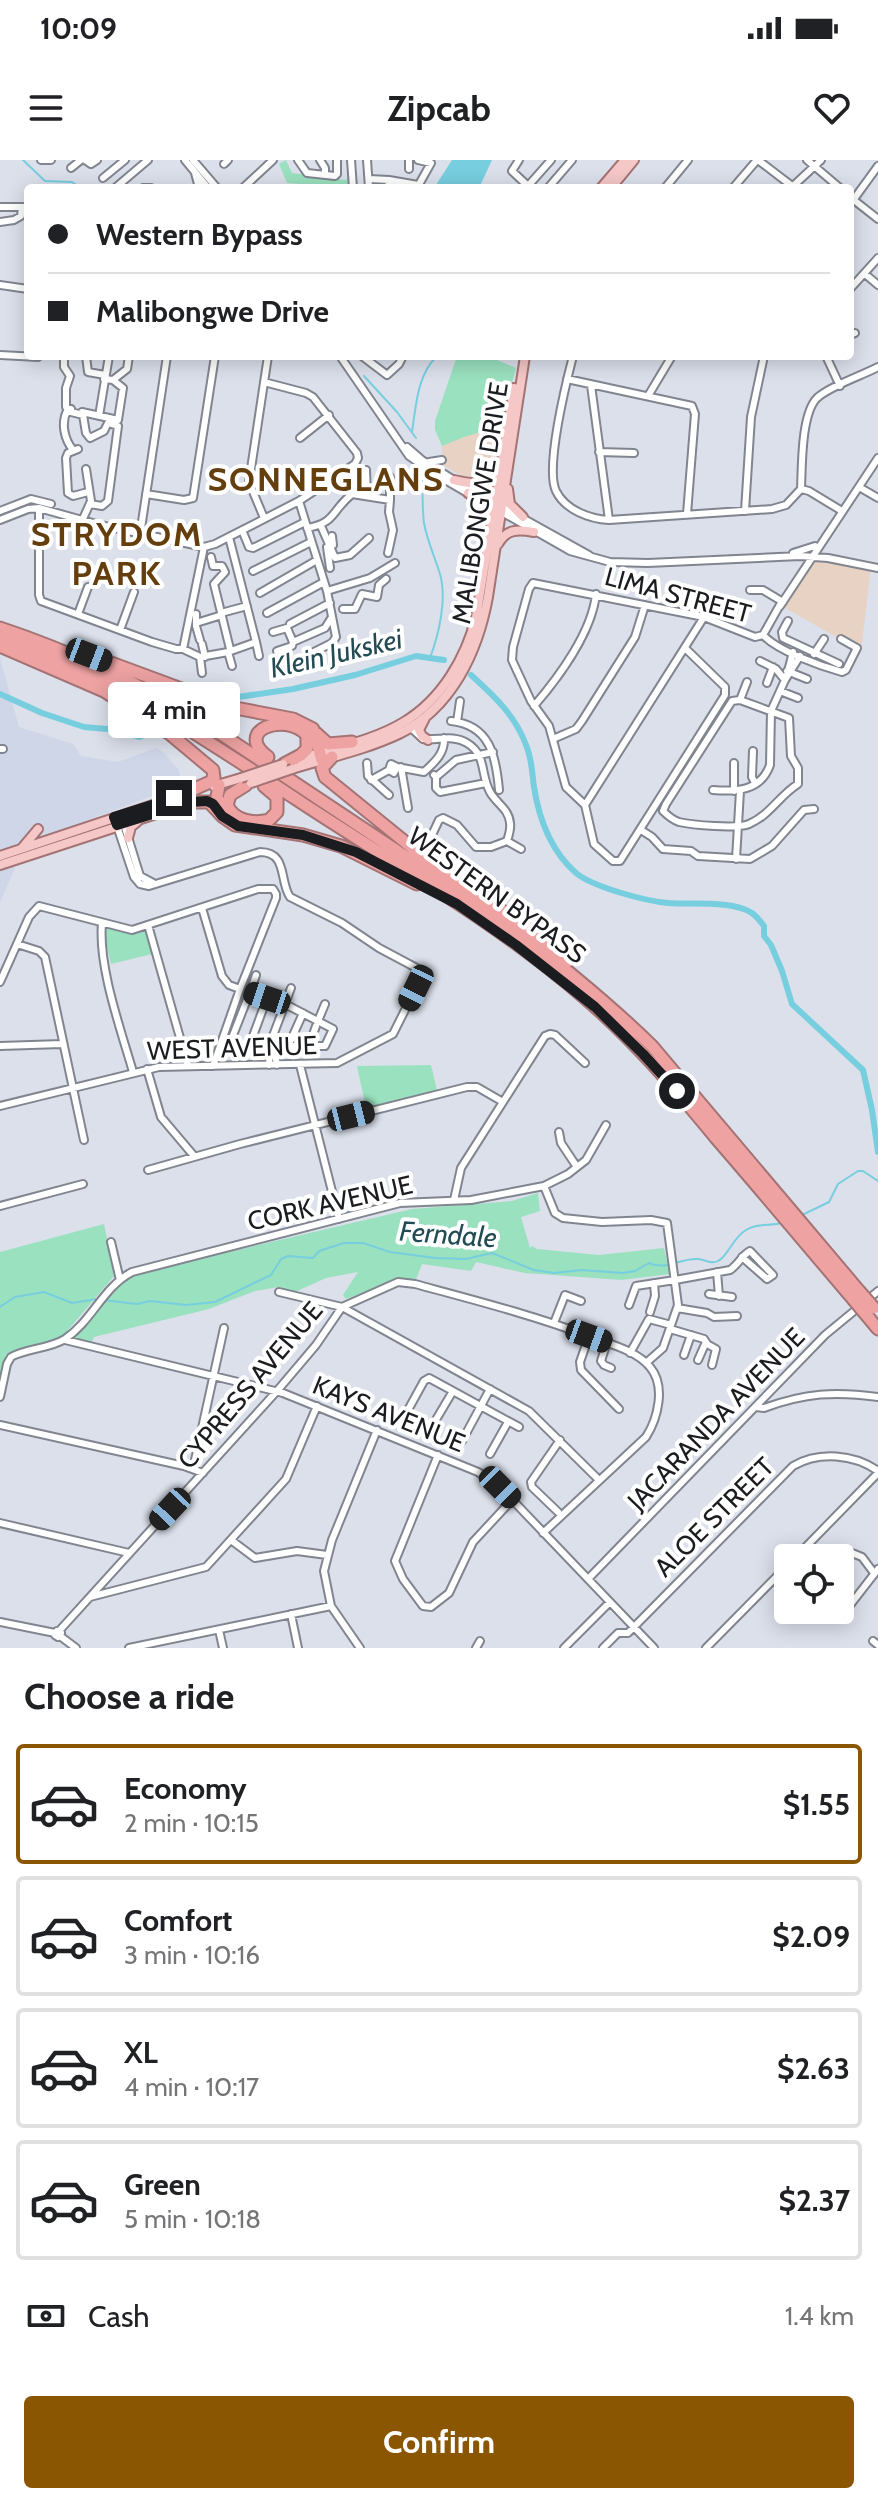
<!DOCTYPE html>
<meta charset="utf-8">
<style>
body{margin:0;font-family:Cabin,sans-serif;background:#f2f2f2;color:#202124;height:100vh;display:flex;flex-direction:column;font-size:30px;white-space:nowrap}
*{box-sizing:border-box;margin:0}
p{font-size:26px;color:#757577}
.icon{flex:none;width:44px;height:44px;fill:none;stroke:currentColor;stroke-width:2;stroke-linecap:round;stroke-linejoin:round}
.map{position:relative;height:1488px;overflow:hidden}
.drawer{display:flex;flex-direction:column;background:#fff;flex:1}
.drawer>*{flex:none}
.banner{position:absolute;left:24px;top:24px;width:830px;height:176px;border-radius:8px;box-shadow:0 4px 20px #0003;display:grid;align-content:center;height:176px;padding:0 24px;background:#fff}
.controls{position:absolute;left:774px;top:1384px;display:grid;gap:16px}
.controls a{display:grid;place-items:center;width:80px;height:80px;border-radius:8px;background:#fff;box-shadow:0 4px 20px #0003;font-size:40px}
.end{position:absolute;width:36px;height:36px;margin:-18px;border:10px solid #1a1c1f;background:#fff;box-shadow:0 0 0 4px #fff}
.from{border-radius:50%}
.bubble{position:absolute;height:56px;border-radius:8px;background:#fff;box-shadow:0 4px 20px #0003;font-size:26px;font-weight:700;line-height:56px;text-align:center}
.car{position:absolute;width:24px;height:48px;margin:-24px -12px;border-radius:10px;box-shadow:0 0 6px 2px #0007;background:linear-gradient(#222 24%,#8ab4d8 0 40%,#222 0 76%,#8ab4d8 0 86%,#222 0)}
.banner b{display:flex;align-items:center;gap:28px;height:76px;font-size:30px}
.banner b+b{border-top:2px solid #e0e0e0}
.banner i{width:20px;height:20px;background:#202124}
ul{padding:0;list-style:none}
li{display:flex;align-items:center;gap:24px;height:120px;margin:0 16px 12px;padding:0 8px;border:4px solid #e0e0e0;border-radius:8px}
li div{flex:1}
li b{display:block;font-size:30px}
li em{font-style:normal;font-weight:700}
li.current{border-color:#8a5602}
li>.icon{width:72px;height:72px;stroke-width:1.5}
h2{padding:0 24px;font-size:36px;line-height:96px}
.pay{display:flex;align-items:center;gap:20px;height:88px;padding:0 24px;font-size:30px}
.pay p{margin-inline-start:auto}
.button{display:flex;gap:16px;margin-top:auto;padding:16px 24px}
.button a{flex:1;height:92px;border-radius:8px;background:#8a5602;color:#fff;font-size:32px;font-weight:700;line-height:92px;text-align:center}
.status{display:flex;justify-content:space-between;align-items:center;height:56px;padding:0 40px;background:#fff;direction:ltr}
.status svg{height:22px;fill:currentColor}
header{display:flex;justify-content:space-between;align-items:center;height:104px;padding:0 24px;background:#fff;font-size:36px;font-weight:700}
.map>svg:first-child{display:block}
</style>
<div class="status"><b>10:09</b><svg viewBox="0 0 49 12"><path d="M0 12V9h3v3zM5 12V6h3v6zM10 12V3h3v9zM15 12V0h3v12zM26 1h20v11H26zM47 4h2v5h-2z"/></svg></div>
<header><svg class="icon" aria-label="menu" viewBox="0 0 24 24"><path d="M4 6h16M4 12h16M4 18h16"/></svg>Zipcab<svg class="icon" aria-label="heart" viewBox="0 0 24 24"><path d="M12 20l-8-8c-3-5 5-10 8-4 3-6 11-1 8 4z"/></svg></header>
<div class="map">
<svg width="878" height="1488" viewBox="0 0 878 1488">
<rect width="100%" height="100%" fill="#dbe0eb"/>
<path fill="#e7d2c4" d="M 501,266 L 494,309 L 486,318 L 470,321 L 433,299 L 442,295 L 442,286 L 464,277 Z
M 811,395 L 871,407 L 861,491 L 782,446 Z"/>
<path fill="#ced6e8" d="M 0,498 L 19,567 L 73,584 L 81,596 L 118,602 L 156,588 L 163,592 L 179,610 L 181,625 L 32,681 L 16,705 L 0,743 Z"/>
<path fill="#9ae1bf" d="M 286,0 L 292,13 L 346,20 L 348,17 L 349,28 L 287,23 L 279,4 Z
M 457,196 L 488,196 L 516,208 L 501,266 L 464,277 L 442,286 L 435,270 L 435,261 Z
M 109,767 L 124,771 L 148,767 L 156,793 L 111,804 L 104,772 Z
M 431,905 L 437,930 L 366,948 L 357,906 Z
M 538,1033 L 540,1051 L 521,1057 L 530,1088 L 532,1086 L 537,1089 L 599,1095 L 664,1088 L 670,1114 L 621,1120 L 553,1115 L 525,1113 L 476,1102 L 471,1111 L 422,1104 L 415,1122 L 402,1119 L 346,1139 L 343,1135 L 358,1112 L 326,1118 L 295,1132 L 279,1127 L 255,1131 L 209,1149 L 94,1177 L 91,1184 L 72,1180 L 121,1124 L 135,1114 L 412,1049 L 512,1041 Z
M 104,1064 L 114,1116 L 62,1177 L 6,1194 L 0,1218 L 0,1092 Z"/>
<path fill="#77cedf" d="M 452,0 L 492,0 L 479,28 L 434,28 Z"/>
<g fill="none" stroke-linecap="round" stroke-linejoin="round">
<path stroke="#77cedf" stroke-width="2" d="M 23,0 L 45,21 L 72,22 L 81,28
M 322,196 L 328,199
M 364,216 L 397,252 L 416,278
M 412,272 C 416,246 417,215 437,196
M 422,318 C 423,333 422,348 424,363 C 427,380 434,395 439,411 C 448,436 439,474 430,498
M 800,1056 L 829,1042 L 838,1024 L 858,1011 L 863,1011 L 878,1021
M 103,1140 L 137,1144 L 150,1141 L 186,1145 L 215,1142 L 271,1115 L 281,1099 L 288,1096 L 313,1098 L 319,1091 L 344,1083 L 363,1083 L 390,1092 L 435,1098 L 466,1099 L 492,1093 L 534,1110 L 554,1113 L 581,1110 L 623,1113 L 635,1111 L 649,1103 C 667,1111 679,1098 698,1099 C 707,1100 713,1106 721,1099 C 731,1090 734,1077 746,1070 C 756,1063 770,1066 782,1063
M 0,1147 L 15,1137 L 44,1132 L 72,1143 L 97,1139"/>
<path stroke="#77cedf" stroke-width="6" d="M 471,515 C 494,536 515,555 526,585 C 532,599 532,613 534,627 C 539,659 551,691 576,713 C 593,727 645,741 668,743 C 691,745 732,740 752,753 C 756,756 761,762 764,766 L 764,776 L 771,785 L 782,811 L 792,844 L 863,910 L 872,950 L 878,992
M 0,534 L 42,553 L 84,567 L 118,570 L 139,577 L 154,571
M 238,537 L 293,529 L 355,515 L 416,496 L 444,500"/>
<g stroke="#80858f" stroke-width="10">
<path id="minor" d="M 41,0 L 51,0
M 85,0 L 91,4 L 97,0
M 185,0 L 208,28
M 193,0 L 217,28
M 298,0 L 307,13 L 335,16 L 337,14 L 337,0
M 320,0 L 325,8 L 325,15
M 351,0 L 353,28
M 367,0 L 369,28
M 409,0 L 409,9
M 519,0 L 512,11 L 530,28
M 758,0 L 792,26
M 807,0 L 840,28
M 224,4 L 228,0
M 71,8 L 81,0
M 195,13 L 199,28
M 103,18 L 125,0
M 369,19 L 389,20 L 388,28
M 389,20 L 418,25
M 528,26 L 551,0
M 115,28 L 148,0
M 143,28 L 151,28
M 243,28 L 273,0
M 417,28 L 431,3 L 418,0
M 548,28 L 572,0
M 665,28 L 688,0
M 733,28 L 757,0
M 791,28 L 821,0
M 850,37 L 878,59
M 854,39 L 878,6
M 0,47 L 28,47
M 0,62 L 14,60 L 21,56 L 22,47
M 865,114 L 878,125
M 0,125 L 28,129
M 850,129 L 878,98
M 850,175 L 855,173
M 0,195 L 38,197
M 64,196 L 64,207 L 70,216 L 66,228 L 66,247 L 71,249
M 86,196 L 88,212 L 105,215
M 340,196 L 409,296 L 433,313 L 469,334
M 362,196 L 387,215 L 399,204 L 403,196
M 573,196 C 566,223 545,308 556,331 C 565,350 590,359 609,360 L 772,349 L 786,345 L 801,329
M 826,196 L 840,226
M 567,219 L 692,246 L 695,254 L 687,354
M 113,220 L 127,209 L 129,196
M 591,225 L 609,360
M 648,236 L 672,196
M 82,252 L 118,260 L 123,228 L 113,220 L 104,219
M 99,256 L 109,196
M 300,278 L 329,255
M 407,287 L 422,300 L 454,320 L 589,395
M 78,289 L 68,293 L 66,298 L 68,333 L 73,336 L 88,332
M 73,290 C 64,279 61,263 67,251 L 83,255 L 86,273 L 90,278 L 104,271 L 108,263 L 118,266 L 108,341 L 102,346 L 90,344
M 599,292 L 634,293
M 429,302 L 442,300
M 366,310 L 367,336
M 859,327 L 878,338
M 801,329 C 802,307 801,254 817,238 C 830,226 861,216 878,207
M 801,329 L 809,331 L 842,351
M 146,334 L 184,340 L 193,338 L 215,196
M 479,339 L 570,391 L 610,402 L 648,403 L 800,396 L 828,398 L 878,408
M 299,341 L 327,431 L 336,477 L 332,483 L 308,495
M 39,348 L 39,435 L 41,441 L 152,482 L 176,489 L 183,489 L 200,497 L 228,492 L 256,482 L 229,377
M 0,351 L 31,339 L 51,344
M 745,351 L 751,257 L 764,196
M 264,358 L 249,322 L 268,196
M 0,360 L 28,349 L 39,348 L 100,365 L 204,387 L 215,384 L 299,341 L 355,304 L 358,298 L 357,293 L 313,237 L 306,233 L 264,222
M 82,361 L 91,341 L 86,309
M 321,366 L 335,398 L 350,395 L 369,378
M 307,368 C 336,363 331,351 352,334 L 390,340 L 390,317
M 242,370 L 249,387 L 253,388 L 305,362
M 140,375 L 167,196
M 388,393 L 393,370 L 389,352 L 390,340
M 793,393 L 815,386
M 211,397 L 213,406 L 222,406 L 225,412 L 214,424 L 230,489
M 330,408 L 327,387 L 333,385 L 332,376
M 253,411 L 311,382
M 750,430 L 763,430 L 783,442
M 327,431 L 370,418 L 395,403
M 260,433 L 317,400
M 780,446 L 878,298
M 343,449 L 355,449 L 362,434 L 377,437 L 379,425 L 386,419
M 221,453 L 247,446
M 267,453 L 324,422
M 78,454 L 88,427
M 196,454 L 196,466 L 200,480
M 788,461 L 782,472 L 783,478 L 839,504
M 196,463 L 222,455
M 290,464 L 330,443
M 120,470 L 134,432
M 273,472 L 287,468 L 293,482 L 292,486 L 277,491
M 763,475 L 781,443
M 256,482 L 259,496
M 293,482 L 325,468 L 332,457
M 202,484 L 205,497
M 183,489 L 204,387
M 228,492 L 232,506
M 814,494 L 824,479
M 200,497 L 202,513
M 760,501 L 776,509 L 785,520
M 787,511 L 807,519
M 787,515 L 793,492
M 767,523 L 773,507
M 780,531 L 798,538
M 740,540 L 789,558 L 791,596 L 798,608 L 798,624 C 780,635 769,656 749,664 C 737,669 692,665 679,662 C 673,660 668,656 663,651 L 666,644 L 732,541 L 740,540 L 747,522
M 534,546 C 559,517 592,472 596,434
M 451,561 C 490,565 496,596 499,630
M 457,562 L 460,541
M 410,567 L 423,579 C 438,581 452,574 467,583 C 487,595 480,614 490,632 C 496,643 509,649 510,663 C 511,669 509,675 507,681
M 553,579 L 576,569 L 582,561 L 635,477 L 645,445
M 0,589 L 3,589
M 753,591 L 752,617 L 755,623
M 367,603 L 368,616 L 389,635
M 397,607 L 424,612 C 435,602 445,593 444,578
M 401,607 L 408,648
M 434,615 L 436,617 L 456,600 L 493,592
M 436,617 L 436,628 L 440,632 L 486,623
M 371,620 L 389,610 L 391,604 L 397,607 L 394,613 L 389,610
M 713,630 C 736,632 761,631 770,605 L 771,551 L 785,520 L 800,496
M 734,631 L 734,603
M 585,645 L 566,627 L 549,566 L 531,541 L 512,500 L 513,487 L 529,429 L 533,423 L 704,457 L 755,477 L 763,475 C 778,491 820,506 842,512 L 846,510 L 857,488 L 841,479
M 585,645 L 594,684 L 613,701 L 620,701 L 725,535 L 725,527 L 685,488
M 585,645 L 704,457
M 123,661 L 140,716 L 153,723
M 641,670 L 652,677 L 663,689 L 691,691 L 698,696 L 750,699 L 772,686 L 804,650 L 814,649
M 431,677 L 439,660 L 443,658 L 457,665 L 476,687 L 491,687 L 507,681
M 507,681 L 521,689
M 736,699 L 740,631
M 202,748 L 222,816 L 229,825 L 240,829
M 102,763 C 98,807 121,870 133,912
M 148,765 L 188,906
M 17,784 L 39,791 L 45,797 L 84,980
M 0,822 L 29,757 L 39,746 L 132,770 L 258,729 L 273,729 L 276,734 L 276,738 L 240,829 L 213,906
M 250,832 L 256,815
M 318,861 L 325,844
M 291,880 L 303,853
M 271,881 L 285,844 L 333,869 L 325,886 L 275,886
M 268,885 L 235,888 L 230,883 L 250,832 L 285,844 L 291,828
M 0,886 L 62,884
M 309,886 L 316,866
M 249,887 L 267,838
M 274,888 L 277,905
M 269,905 L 270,888
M 300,905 L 339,1059
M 147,909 L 161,957 L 194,996
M 0,946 L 159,907 L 337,903 L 393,874 L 424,812 L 379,788 L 342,763 L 290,737 C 279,721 288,692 260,692 L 149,726 L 140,724 L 134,717 L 114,657
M 559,972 L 561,983 L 577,1007
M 148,1010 L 240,984 L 467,927 L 477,927 L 503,942
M 544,1026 L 555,1053 L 563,1058 L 602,1062 L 651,1060 L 667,1063 L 678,1145 L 663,1188 L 646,1203
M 454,1040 L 461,1008 L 545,876 L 550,874 L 555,875 L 585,903
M 0,1046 L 83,1024
M 111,1082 L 120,1120
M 717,1112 L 719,1136
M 675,1120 L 730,1110 C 738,1105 742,1095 750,1091 L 773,1115 L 767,1119 L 742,1097
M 279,1132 L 342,1147 L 529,1251 L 599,1320
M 709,1134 L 732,1137
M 867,1140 L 878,1131
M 629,1145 L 636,1126 L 675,1120
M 677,1148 L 707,1153 L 714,1157 L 737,1156
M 650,1152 L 655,1136 L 654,1123
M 554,1163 L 565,1135 L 581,1141
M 670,1169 L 704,1179 L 707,1184 L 716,1189 L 712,1205
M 589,1176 L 580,1202 L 581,1210 L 619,1249
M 65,1180 L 283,1233 L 478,1312 L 500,1327 L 654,1488
M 607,1182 L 601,1201 L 604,1205 L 611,1208
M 630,1193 L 649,1159 L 671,1165
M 684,1195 L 691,1175
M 698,1200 L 706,1182
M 0,1237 L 7,1204 L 11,1197 C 27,1188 49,1189 65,1179 C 92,1161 103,1127 132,1112 L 400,1043 L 471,1040 L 544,1026 L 568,1014 L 586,1000 L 606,965
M 756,1247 L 764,1248 C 805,1233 835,1231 878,1237
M 403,1259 L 424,1221 L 429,1218 L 519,1267
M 0,1265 L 184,1306 L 203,1313
M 431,1268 L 453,1231
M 462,1281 L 490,1229
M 490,1294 L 508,1262
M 438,1295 L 395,1401 L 403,1419 L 423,1446 L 431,1447 L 449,1433 L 473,1382 L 512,1340
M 193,1309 L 224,1168
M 558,1352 L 532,1327 L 531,1322 L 560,1280
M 0,1363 L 129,1393
M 231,1380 L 255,1398 L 297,1391 L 327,1395
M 852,1393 L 862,1397 L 874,1413
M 795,1398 L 878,1313
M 588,1419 L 825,1175 L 859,1147
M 90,1437 L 206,1407 L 286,1319 L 317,1246
M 847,1449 L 878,1409
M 291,1454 L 298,1488
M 0,1462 L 55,1473
M 219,1470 L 223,1488
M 57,1471 L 61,1473 L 58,1477 L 55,1475 Z
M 59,1471 L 277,1231 L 316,1185 L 342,1147 L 398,1122 L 415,1124 C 474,1140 533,1155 591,1177 C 610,1184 637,1191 650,1207 C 666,1226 658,1258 646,1277 L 543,1373
M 60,1476 L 76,1488
M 873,1481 L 878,1485
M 129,1488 L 331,1446
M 360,1488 L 331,1446 L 324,1411 L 332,1380 L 377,1270
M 476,1488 L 480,1481
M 564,1488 L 610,1442
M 603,1488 L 618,1473 L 628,1473 L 793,1306 C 819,1291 854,1294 878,1311
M 706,1488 L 788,1405"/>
</g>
<g stroke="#a47374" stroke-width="12">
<path id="major" d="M 601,28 L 625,0
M 611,28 L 634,0
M 454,320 C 471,324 485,327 496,311
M 508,329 L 510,344 L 523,357
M 468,333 C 478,341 488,347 487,361
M 498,384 C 506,369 518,369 534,372
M 425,558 L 419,570 L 422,576 L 428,580
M 299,599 C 333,588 373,581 404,562 C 441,540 466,498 476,457 L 514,228
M 292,609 C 327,598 365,590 399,574 C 452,548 478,492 488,437 L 525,196
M 214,626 L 241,618
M 128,678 L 131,667 L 137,662
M 22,688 L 38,669
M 0,696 L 177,637
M 0,705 L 193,642"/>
</g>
<g stroke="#a47374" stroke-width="15">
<path id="highway" d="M 0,468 C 72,492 138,523 203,562 L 513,768 C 561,805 608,843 652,886 L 859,1131
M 0,478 C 108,512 202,577 296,639 C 393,703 496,761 584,837 C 633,879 675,928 716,978 C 762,1031 807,1085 853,1139
M 0,486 L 104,531 L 170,574 L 213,610 L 214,618 L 210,622 L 174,638
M 103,500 L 230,547 L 293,559 L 313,569 L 322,600
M 104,531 L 124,540
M 316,573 L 328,584 L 352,582
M 268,597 C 233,571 284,551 307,575 L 307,589 L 301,595 L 284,604
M 332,597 L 322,608 L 325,617 L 426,699
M 219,625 L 217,637 L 223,652
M 246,625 L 230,635 L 227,645 C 234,661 253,664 269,660 L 277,652 L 277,637 L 264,626
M 191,642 L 209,642 L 222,656 L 235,665 L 303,675 L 341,686 L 417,724
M 419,696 L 525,766 L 568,801
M 868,1157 L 878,1169"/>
</g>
<use href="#minor" stroke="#fff" stroke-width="6"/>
<use href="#major" stroke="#f5c7c7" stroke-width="8"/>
<use href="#highway" stroke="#eea2a2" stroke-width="11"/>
<g stroke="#a47374" stroke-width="12" stroke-linecap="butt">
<path id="major-bridge" d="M 241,618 L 283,604
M 251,623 L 292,609"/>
</g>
<g stroke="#a47374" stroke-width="15" stroke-linecap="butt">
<path id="highway-bridge" d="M 859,1131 L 874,1148
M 853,1139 L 868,1157"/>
</g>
<use href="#major-bridge" stroke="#f5c7c7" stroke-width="8"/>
<use href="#highway-bridge" stroke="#eea2a2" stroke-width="11"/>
</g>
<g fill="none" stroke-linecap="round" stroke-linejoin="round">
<path stroke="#1a1c1f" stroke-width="10" d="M 174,638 L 114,657 L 117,665 L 191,642 L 207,641 L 213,644 L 222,656 L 238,666 L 303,675 L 356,692 L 457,744 L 516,785 L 595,847 L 643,894 L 677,931"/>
</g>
<g text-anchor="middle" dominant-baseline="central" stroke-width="8" stroke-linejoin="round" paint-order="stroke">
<g font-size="26" fill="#1a1c1f" stroke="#fff">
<text transform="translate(480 343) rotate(-81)">MALIBONGWE DRIVE</text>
<text transform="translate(678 435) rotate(15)">LIMA STREET</text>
<text transform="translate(497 735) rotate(36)">WESTERN BYPASS</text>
<text transform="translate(232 888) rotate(-2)">WEST AVENUE</text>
<text transform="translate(330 1043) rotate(-13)">CORK AVENUE</text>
<text transform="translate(250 1225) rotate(-50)">CYPRESS AVENUE</text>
<text transform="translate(389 1254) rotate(22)">KAYS AVENUE</text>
<text transform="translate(716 1259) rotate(-46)">JACARANDA AVENUE</text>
<text transform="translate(714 1357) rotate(-45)">ALOE STREET</text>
</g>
<g font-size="28" font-style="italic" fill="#234b53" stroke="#fff">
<text transform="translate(336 493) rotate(-13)">Klein Jukskei</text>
<text transform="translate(448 1074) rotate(4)">Ferndale</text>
</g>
<g font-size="34" font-weight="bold" letter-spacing="2" fill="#643f0d" stroke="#fff">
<text x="326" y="319">SONNEGLANS</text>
<text x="117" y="374">STRYDOM<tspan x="117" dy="39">PARK</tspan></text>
</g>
</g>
</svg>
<div class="controls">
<a><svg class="icon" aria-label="locate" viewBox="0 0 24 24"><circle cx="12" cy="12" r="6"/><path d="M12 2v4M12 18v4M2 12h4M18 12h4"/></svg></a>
</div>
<i class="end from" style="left:677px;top:931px"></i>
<i class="end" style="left:174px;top:638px"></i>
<div class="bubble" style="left:108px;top:522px;width:132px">4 min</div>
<i class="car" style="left:89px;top:495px;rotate:111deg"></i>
<i class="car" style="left:416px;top:828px;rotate:206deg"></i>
<i class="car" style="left:267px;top:838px;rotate:288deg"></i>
<i class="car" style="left:351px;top:956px;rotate:76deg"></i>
<i class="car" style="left:589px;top:1176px;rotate:110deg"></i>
<i class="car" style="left:500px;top:1327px;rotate:135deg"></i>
<i class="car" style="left:170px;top:1349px;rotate:223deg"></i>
<div class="banner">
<b><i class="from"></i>Western Bypass</b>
<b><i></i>Malibongwe Drive</b>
</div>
</div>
<section class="drawer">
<h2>Choose a ride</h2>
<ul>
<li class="current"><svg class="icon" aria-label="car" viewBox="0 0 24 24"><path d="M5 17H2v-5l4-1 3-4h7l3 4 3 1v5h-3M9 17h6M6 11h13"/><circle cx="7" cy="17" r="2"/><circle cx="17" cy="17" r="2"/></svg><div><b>Economy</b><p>2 min · 10:15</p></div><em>$1.55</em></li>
<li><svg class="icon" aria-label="car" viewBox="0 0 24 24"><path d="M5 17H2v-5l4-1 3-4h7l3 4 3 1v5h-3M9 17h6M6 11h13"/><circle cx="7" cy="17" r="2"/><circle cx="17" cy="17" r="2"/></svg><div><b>Comfort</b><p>3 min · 10:16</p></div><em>$2.09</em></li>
<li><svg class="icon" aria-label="car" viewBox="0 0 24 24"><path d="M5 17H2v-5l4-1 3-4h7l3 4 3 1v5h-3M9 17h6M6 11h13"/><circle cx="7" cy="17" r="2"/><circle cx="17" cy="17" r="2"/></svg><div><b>XL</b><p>4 min · 10:17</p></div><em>$2.63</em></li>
<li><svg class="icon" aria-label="car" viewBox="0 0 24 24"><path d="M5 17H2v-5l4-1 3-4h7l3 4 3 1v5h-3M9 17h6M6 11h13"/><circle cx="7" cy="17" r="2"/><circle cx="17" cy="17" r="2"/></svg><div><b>Green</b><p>5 min · 10:18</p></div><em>$2.37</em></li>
</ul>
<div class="pay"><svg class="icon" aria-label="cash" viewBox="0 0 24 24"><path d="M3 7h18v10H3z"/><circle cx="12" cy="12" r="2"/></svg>Cash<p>1.4 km</p></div>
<div class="button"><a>Confirm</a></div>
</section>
